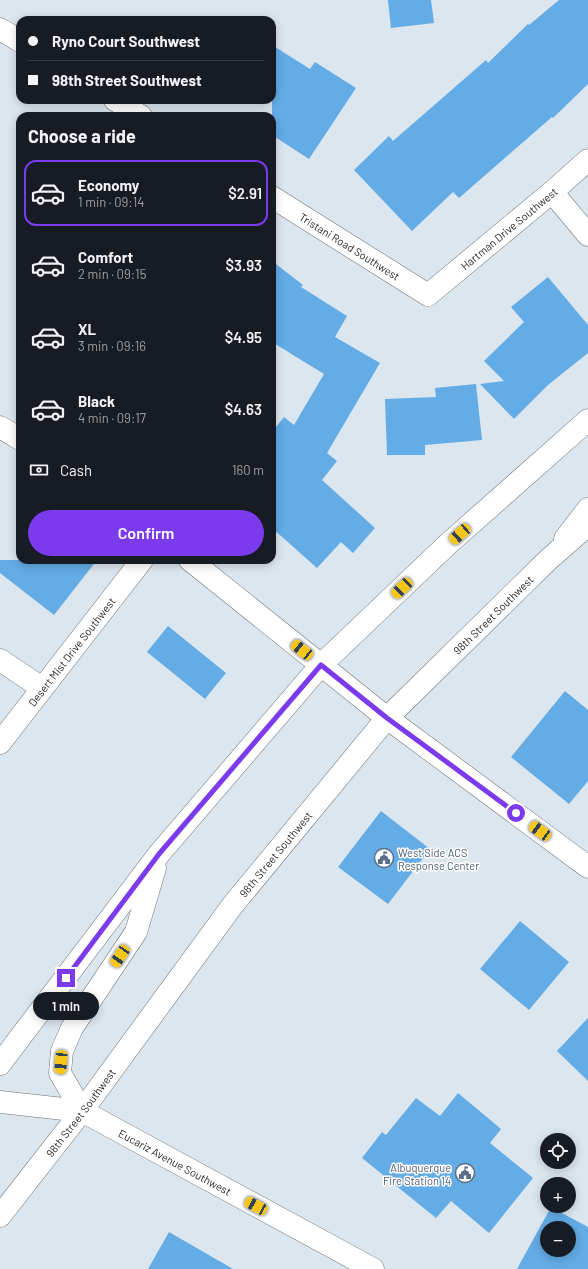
<!DOCTYPE html>
<meta charset="utf-8">
<style>
body{margin:0;font-family:Barlow,sans-serif;background:#242831;color:#f1f3f6;height:100vh;display:flex;flex-direction:column;font-size:15px;white-space:nowrap}
*{box-sizing:border-box;margin:0}
p{font-size:13px;color:#9ea1a6}
.icon{flex:none;width:22px;height:22px;fill:none;stroke:currentColor;stroke-width:2;stroke-linecap:round;stroke-linejoin:round}
.map{position:relative;flex:1;overflow:hidden}
.side{position:absolute;left:16px;top:112px;width:260px;height:452px;display:flex;flex-direction:column;background:#171b24;border-radius:12px;box-shadow:0 2px 10px #0003}
.side>*{flex:none}
.hud{position:absolute;left:16px;top:16px;width:260px;height:88px;border-radius:12px;box-shadow:0 2px 10px #0003;display:grid;align-content:center;height:88px;padding:0 12px;background:#171b24}
.tools{position:absolute;left:540px;top:1133px;display:grid;gap:8px}
.tools a{display:grid;place-items:center;width:36px;height:36px;border-radius:50%;background:#171b24;box-shadow:0 2px 10px #0003;font-size:20px}
.end{position:absolute;width:18px;height:18px;margin:-9px;border:5px solid #7c3aed;background:#fff;box-shadow:0 0 0 2px #fff}
.from{border-radius:50%}
.bubble{position:absolute;height:28px;border-radius:14px;background:#171b24;box-shadow:0 2px 10px #0003;font-size:13px;font-weight:600;line-height:28px;text-align:center}
.car{position:absolute;width:12px;height:24px;margin:-12px -6px;border-radius:5px;box-shadow:0 0 3px 1px #0007;background:linear-gradient(#f5c518 24%,#345 0 40%,#f5c518 0 76%,#345 0 86%,#f5c518 0)}
.hud b{display:flex;align-items:center;gap:14px;height:38px;font-size:15px}
.hud b+b{border-top:1px solid #363941}
.hud i{width:10px;height:10px;background:#f1f3f6}
ul{padding:0;list-style:none}
li{display:flex;align-items:center;gap:12px;height:66px;margin:0 8px 6px;padding:0 4px;border:2px solid transparent;border-radius:12px}
li div{flex:1}
li b{display:block;font-size:15px}
li em{font-style:normal;font-weight:600}
li.active{border-color:#7c3aed}
li>.icon{width:36px;height:36px;stroke-width:1.5}
h2{padding:0 12px;font-size:18px;line-height:48px}
.pay{display:flex;align-items:center;gap:10px;height:44px;padding:0 12px;font-size:15px}
.pay p{margin-inline-start:auto}
.button{display:flex;gap:8px;margin-top:auto;padding:8px 12px}
.button a{flex:1;height:46px;border-radius:24px;background:#7c3aed;color:#fff;font-size:16px;font-weight:600;line-height:46px;text-align:center}
.map>svg:first-child{display:block}
</style>
<div class="map">
<svg width="588" height="1269" viewBox="0 0 588 1269">
<rect width="100%" height="100%" fill="#dce6ee"/>
<path fill="#63ace6" fill-rule="evenodd" d="M 388,0 L 431,0 L 434,23 L 391,28 Z
M 559,0 L 588,0 L 588,84 L 553,118 L 552,117 L 459,198 L 453,192 L 412,231 L 354,170 L 389,136 L 393,141 L 486,60 L 488,63 L 528,24 L 529,25 Z
M 272,45 L 310,69 L 315,62 L 356,88 L 309,159 L 272,135 Z
M 272,261 L 303,285 L 301,287 L 347,316 L 335,337 L 380,363 L 327,453 L 337,461 L 322,480 L 375,528 L 353,553 L 341,542 L 317,568 L 272,528 L 272,432 L 284,417 L 294,425 L 324,374 L 272,342 Z
M 548,277 L 588,325 L 588,353 L 548,385 L 514,419 L 480,384 L 504,381 L 484,361 L 524,322 L 511,307 Z
M 476,384 L 482,440 L 425,445 L 425,455 L 387,455 L 385,399 L 436,397 L 435,388 Z
M 0,560 L 97,560 L 54,615 L 0,573 Z
M 168,626 L 226,673 L 205,699 L 147,652 Z
M 565,691 L 588,710 L 588,781 L 569,804 L 511,757 Z
M 381,811 L 430,849 L 388,904 L 338,867 Z
M 520,921 L 569,962 L 529,1010 L 480,969 Z
M 588,1018 L 588,1081 L 557,1051 Z
M 458,1093 L 501,1129 L 490,1143 L 533,1178 L 489,1233 L 451,1201 L 436,1218 L 362,1158 L 382,1132 L 386,1135 L 416,1098 L 440,1116 Z
M 551,1207 L 588,1227 L 588,1269 L 517,1269 ZM 547,1228 L 569,1228 L 569,1250 L 547,1250 Z
M 169,1232 L 233,1269 L 148,1269 Z"/>
<g fill="none" stroke-linecap="round" stroke-linejoin="round">
<g stroke="#6a727a" stroke-width="23">
<g id="street">
<path d="M 0,29 L 20,41"/>
<path d="M 115,100 L 141,116"/>
<path d="M 552,192 L 588,235"/>
<path id="s1" d="M 272,197 L 428,295 L 552,192 L 588,160"/>
<path d="M 565,539 L 588,509"/>
<path d="M 0,660 L 42,688"/>
<path d="M 387,718 L 588,867"/>
<path id="s2" d="M 0,743 L 142,560"/>
<path id="s3" d="M 82,1111 L 373,1269"/>
</g>
</g>
<g stroke="#6a727a" stroke-width="23">
<g id="secondary">
<path d="M 0,427 L 20,439"/>
<path d="M 190,560 L 387,718"/>
<path d="M 0,1064 L 159,854 L 321,665 L 448,544 L 588,420"/>
<path d="M 0,1102 L 82,1111"/>
<path d="M 82,1111 L 60,1073 L 62,1051 L 72,1028 L 136,932 L 155,868"/>
<path id="s4" d="M 0,1216 L 82,1111 L 232,906 L 387,718 L 549,559 L 588,525"/>
</g>
</g>
<use href="#street" stroke="#fff" stroke-width="22"/>
<use href="#secondary" stroke="#fff" stroke-width="22"/>
</g>
<g fill="none" stroke-linecap="round" stroke-linejoin="round">
<path stroke="#7c3aed" stroke-width="5" d="M 66,978 L 159,854 L 321,665 L 387,718 L 516,813"/>
</g>
<defs>
<g id="civic-ring" transform="scale(1)"><circle r="9.5" fill="#fff" stroke="#5c6f8a" stroke-width="1.5"/><path d="M-.6-6.5H3V-4.5H.6V-3L4-1V1h2V6H-6V1h2V-1L-.6-3ZM-1.2 2.5V6h2.4V2.5Z" fill="#5c6f8a"/></g>
</defs>
<g fill-rule="evenodd">
<use href="#civic-ring" x="384" y="858"/>
<use href="#civic-ring" x="465" y="1173"/>
</g>
<g text-anchor="middle" dominant-baseline="central" stroke-width="3" stroke-linejoin="round" paint-order="stroke">
<g font-size="11" fill="#1e2124" stroke="#fff">
<text stroke="none"><textPath href="#s1" startOffset="289">Hartman Drive Southwest</textPath></text>
<text stroke="none"><textPath href="#s1" startOffset="92">Tristani Road Southwest</textPath></text>
<text stroke="none"><textPath href="#s4" startOffset="779">98th Street Southwest</textPath></text>
<text stroke="none"><textPath href="#s2" startOffset="116">Desert Mist Drive Southwest</textPath></text>
<text stroke="none"><textPath href="#s4" startOffset="455">98th Street Southwest</textPath></text>
<text stroke="none"><textPath href="#s4" startOffset="131">98th Street Southwest</textPath></text>
<text stroke="none"><textPath href="#s3" startOffset="106">Eucariz Avenue Southwest</textPath></text>
</g>
<g font-size="11" fill="#4e5e75" stroke="#fff" text-anchor="start">
<text x="398" y="852">West Side ACS<tspan x="398" dy="13">Response Center</tspan></text>
<text x="451" y="1167" text-anchor="end">Albuquerque<tspan x="451" dy="13">Fire Station 14</tspan></text>
</g>
</g>
</svg>
<div class="tools">
<a><svg class="icon" aria-label="locate" viewBox="0 0 24 24"><circle cx="12" cy="12" r="6"/><path d="M12 2v4M12 18v4M2 12h4M18 12h4"/></svg></a>
<a>+</a>
<a>−</a>
</div>
<i class="end from" style="left:516px;top:813px"></i>
<i class="end" style="left:66px;top:978px"></i>
<div class="bubble" style="left:33px;top:992px;width:66px">1 min</div>
<i class="car" style="left:460px;top:534px;rotate:228deg"></i>
<i class="car" style="left:402px;top:588px;rotate:226deg"></i>
<i class="car" style="left:302px;top:650px;rotate:309deg"></i>
<i class="car" style="left:540px;top:831px;rotate:306deg"></i>
<i class="car" style="left:120px;top:956px;rotate:214deg"></i>
<i class="car" style="left:61px;top:1062px;rotate:185deg"></i>
<i class="car" style="left:256px;top:1206px;rotate:298deg"></i>
<div class="hud">
<b><i class="from"></i>Ryno Court Southwest</b>
<b><i></i>98th Street Southwest</b>
</div>
<section class="side">
<h2>Choose a ride</h2>
<ul>
<li class="active"><svg class="icon" aria-label="car" viewBox="0 0 24 24"><path d="M5 17H2v-5l4-1 3-4h7l3 4 3 1v5h-3M9 17h6M6 11h13"/><circle cx="7" cy="17" r="2"/><circle cx="17" cy="17" r="2"/></svg><div><b>Economy</b><p>1 min · 09:14</p></div><em>$2.91</em></li>
<li><svg class="icon" aria-label="car" viewBox="0 0 24 24"><path d="M5 17H2v-5l4-1 3-4h7l3 4 3 1v5h-3M9 17h6M6 11h13"/><circle cx="7" cy="17" r="2"/><circle cx="17" cy="17" r="2"/></svg><div><b>Comfort</b><p>2 min · 09:15</p></div><em>$3.93</em></li>
<li><svg class="icon" aria-label="car" viewBox="0 0 24 24"><path d="M5 17H2v-5l4-1 3-4h7l3 4 3 1v5h-3M9 17h6M6 11h13"/><circle cx="7" cy="17" r="2"/><circle cx="17" cy="17" r="2"/></svg><div><b>XL</b><p>3 min · 09:16</p></div><em>$4.95</em></li>
<li><svg class="icon" aria-label="car" viewBox="0 0 24 24"><path d="M5 17H2v-5l4-1 3-4h7l3 4 3 1v5h-3M9 17h6M6 11h13"/><circle cx="7" cy="17" r="2"/><circle cx="17" cy="17" r="2"/></svg><div><b>Black</b><p>4 min · 09:17</p></div><em>$4.63</em></li>
</ul>
<div class="pay"><svg class="icon" aria-label="cash" viewBox="0 0 24 24"><path d="M3 7h18v10H3z"/><circle cx="12" cy="12" r="2"/></svg>Cash<p>160 m</p></div>
<div class="button"><a>Confirm</a></div>
</section>
</div>
